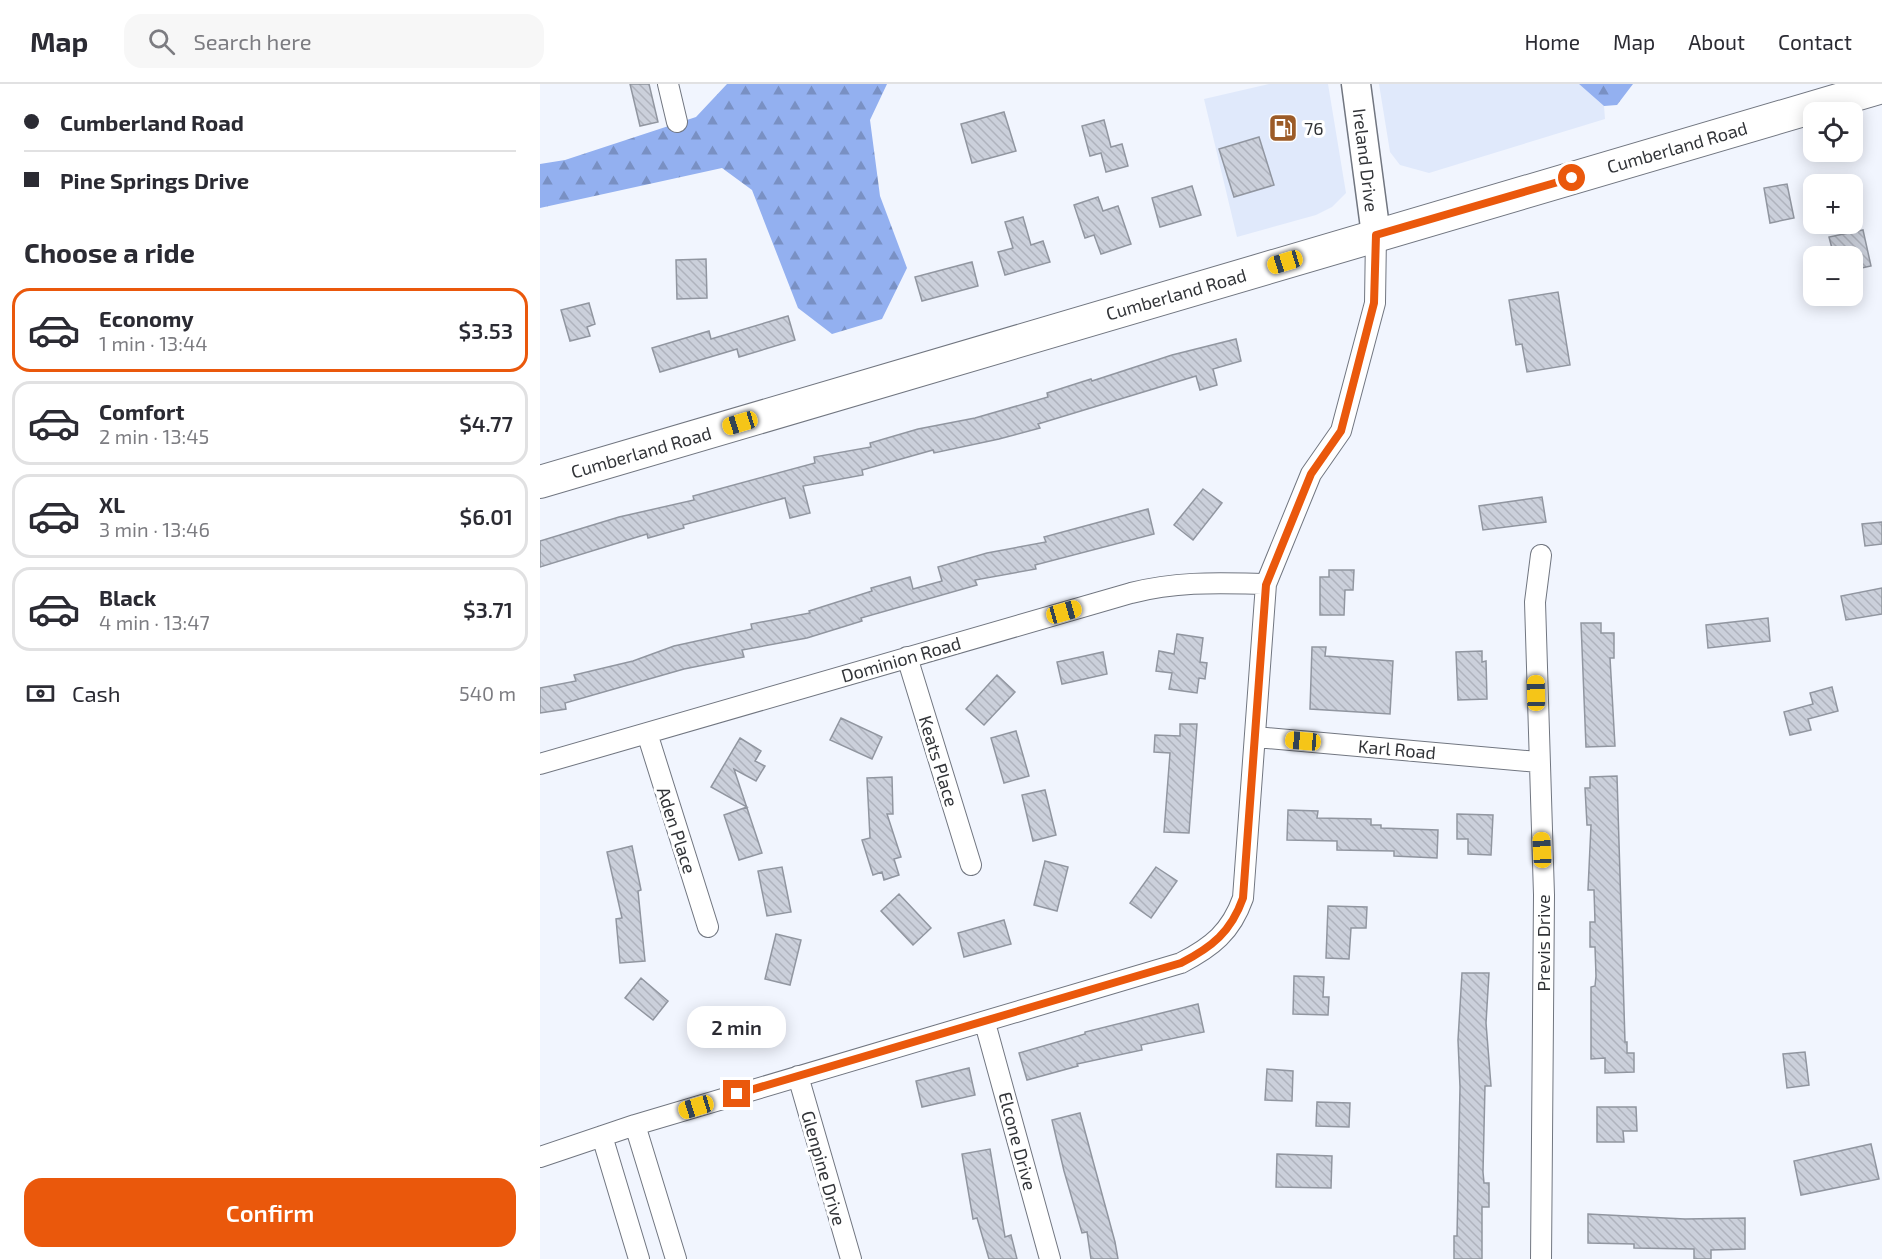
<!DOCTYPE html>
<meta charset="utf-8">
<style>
body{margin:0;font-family:"Exo 2",sans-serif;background:#f7f7f7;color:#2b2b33;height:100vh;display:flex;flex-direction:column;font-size:22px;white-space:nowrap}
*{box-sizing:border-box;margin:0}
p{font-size:20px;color:#7c7c81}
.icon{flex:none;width:33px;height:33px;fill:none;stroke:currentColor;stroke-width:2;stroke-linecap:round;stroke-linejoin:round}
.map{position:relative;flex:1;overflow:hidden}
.panel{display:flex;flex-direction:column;background:#fff;width:540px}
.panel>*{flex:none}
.hud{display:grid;align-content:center;height:132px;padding:0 24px;background:#fff}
.fabs{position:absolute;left:1263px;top:18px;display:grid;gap:12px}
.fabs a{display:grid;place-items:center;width:60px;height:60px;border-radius:12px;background:#fff;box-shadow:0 3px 15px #0003;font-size:30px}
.end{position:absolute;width:27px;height:27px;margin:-14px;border:8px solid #ea580c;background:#fff;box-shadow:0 0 0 3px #fff}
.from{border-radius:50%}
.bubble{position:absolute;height:42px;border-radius:18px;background:#fff;box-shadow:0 3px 15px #0003;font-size:20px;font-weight:600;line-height:42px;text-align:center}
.car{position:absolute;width:18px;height:36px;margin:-18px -9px;border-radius:8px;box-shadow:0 0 4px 2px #0007;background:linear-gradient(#f5c518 24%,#345 0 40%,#f5c518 0 76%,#345 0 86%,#f5c518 0)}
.hud b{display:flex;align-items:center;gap:21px;height:57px;font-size:22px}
.hud b+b{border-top:2px solid #e1e1e2}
.hud i{width:15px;height:15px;background:#2b2b33}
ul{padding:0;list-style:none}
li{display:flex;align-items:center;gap:18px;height:84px;margin:0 12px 9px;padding:0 12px;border:3px solid #e1e1e2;border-radius:18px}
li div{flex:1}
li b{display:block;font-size:22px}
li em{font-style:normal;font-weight:600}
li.current{border-color:#ea580c}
li>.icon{width:54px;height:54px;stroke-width:1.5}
h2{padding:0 24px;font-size:27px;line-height:72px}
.pay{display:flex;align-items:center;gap:15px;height:66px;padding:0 24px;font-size:22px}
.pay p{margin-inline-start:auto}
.cta{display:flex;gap:12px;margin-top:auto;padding:12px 24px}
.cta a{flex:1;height:69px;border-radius:18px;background:#ea580c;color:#fff;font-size:24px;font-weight:600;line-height:69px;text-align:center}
header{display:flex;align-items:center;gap:36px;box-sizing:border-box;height:84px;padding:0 30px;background:#fff;border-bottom:2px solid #e1e1e2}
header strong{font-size:28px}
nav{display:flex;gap:33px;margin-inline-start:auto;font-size:21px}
.search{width:420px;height:54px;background:#f7f7f7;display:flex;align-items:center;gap:15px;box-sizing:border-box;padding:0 21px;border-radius:18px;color:#7c7c81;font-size:22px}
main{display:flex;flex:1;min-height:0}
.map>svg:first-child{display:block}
</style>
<header>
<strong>Map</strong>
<div class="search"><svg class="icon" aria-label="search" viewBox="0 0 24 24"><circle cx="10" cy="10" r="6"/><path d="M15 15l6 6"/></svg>Search here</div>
<nav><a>Home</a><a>Map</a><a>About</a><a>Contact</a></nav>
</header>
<main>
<section class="panel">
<div class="hud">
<b><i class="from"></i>Cumberland Road</b>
<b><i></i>Pine Springs Drive</b>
</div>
<h2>Choose a ride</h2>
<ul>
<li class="current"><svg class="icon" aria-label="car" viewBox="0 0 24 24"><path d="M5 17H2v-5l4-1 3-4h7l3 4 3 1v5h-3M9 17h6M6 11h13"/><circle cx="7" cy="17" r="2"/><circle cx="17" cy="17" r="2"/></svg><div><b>Economy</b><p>1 min · 13:44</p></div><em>$3.53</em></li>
<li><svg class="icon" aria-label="car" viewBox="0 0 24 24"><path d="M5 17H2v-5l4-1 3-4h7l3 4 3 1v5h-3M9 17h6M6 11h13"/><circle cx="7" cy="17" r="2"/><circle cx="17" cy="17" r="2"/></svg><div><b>Comfort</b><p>2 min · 13:45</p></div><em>$4.77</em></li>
<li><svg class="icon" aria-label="car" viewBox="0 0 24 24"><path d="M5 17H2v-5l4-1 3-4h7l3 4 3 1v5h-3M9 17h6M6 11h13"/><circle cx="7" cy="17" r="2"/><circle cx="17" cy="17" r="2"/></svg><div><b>XL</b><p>3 min · 13:46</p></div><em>$6.01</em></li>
<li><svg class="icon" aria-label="car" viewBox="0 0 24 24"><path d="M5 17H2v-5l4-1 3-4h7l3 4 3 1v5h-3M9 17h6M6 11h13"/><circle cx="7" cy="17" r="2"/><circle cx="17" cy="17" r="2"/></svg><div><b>Black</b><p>4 min · 13:47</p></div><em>$3.71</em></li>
</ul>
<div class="pay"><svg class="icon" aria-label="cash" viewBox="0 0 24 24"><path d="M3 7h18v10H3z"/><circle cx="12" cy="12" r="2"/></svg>Cash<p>540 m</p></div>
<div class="cta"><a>Confirm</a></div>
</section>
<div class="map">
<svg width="1342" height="1175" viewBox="0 0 1342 1175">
<defs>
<pattern id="forest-firs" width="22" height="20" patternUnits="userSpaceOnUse" patternTransform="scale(1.5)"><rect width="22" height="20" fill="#93b0f0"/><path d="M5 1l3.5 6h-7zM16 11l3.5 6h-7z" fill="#7990c3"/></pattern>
<pattern id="building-back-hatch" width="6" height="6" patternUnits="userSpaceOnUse" patternTransform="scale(1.5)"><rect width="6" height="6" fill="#cbd0db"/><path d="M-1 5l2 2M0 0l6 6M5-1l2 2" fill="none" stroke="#afb3bd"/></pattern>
</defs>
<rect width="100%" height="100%" fill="#f1f5fe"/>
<path fill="#e0e9fb" d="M 729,0 L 788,0 L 806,109 L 792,123 L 776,131 L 697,153 L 664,15 Z
M 839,0 L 1039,0 L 1064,22 L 1065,35 L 889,89 L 860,81 L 850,68 Z"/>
<path fill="url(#forest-firs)" d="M 187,0 L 347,0 L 330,36 L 340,112 L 367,184 L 342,235 L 292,250 L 258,224 L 212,106 L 182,84 L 0,124 L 0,80 L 25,76 L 156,33 Z
M 1039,0 L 1093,0 L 1077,21 L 1064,22 Z"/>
<path fill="url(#building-back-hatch)" stroke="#9196a0" stroke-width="1.5" d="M 90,0 L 109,0 L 118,38 L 100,42 Z
M 464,28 L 476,67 L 432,79 L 421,40 Z
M 564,36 L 571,63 L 582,60 L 588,82 L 566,88 L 561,69 L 550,72 L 542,42 Z
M 719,53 L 734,101 L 694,113 L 679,65 Z
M 1247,100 L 1254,134 L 1230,139 L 1224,104 Z
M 652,102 L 661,131 L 620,143 L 612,114 Z
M 558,113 L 563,127 L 578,122 L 591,160 L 561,170 L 554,151 L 545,154 L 534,121 Z
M 483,133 L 491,161 L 503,157 L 510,178 L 465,191 L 458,168 L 473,164 L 465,138 Z
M 1323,146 L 1331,182 L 1312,186 L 1312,172 L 1294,172 L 1289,153 Z
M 166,175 L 167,214 L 137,215 L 136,176 Z
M 432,178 L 438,202 L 382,217 L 375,193 Z
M 1018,208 L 1030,281 L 987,288 L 982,260 L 976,261 L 969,216 Z
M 49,219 L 55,240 L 47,243 L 50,252 L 30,257 L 21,226 Z
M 248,232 L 255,256 L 199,273 L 197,265 L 120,288 L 112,264 L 169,247 L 171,255 Z
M 696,255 L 701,277 L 673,285 L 677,301 L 660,306 L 656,292 L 498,340 L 500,344 L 459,355 L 394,369 L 393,366 L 322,386 L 323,391 L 263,402 L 270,429 L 250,434 L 245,414 L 143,441 L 144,444 L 108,454 L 107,450 L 0,483 L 0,457 L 79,433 L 154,416 L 153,412 L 275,379 L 274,373 L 331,363 L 330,359 L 378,345 L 435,334 L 508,313 L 507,309 L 551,295 L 552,297 L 632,271 Z
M 663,405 L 682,419 L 653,456 L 634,441 Z
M 1002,413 L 1006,438 L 943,446 L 939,422 Z
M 608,425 L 614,450 L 495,481 L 496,485 L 435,496 L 437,501 L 321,534 L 322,537 L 267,554 L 202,566 L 204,573 L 144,585 L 25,619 L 26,625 L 0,629 L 0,604 L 36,597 L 34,591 L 93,577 L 134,562 L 212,545 L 211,540 L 270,529 L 269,527 L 332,507 L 331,504 L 370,493 L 373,505 L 402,497 L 398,483 L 447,469 L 506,458 L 504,453 Z
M 1342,438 L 1342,460 L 1325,462 L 1322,440 Z
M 789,486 L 814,486 L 813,506 L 805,506 L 804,531 L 780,531 L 780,493 L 789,493 Z
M 1342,504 L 1342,530 L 1306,536 L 1301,512 Z
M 1228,534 L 1230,557 L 1168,564 L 1166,541 Z
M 1041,539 L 1061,539 L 1061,549 L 1074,549 L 1074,574 L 1070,574 L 1075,662 L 1046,663 Z
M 637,550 L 663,554 L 660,578 L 667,579 L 665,595 L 659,594 L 657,609 L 629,605 L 632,589 L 616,587 L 619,567 L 634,570 Z
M 772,563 L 786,563 L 785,572 L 853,577 L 850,630 L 770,625 Z
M 942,567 L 942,578 L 946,577 L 947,615 L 918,616 L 916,568 Z
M 563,568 L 567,590 L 522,600 L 517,578 Z
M 457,591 L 475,608 L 444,641 L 426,625 Z
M 1292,603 L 1298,627 L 1268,635 L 1271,646 L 1250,651 L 1244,628 L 1273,620 L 1270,609 Z
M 301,634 L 342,653 L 332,675 L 290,656 Z
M 640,640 L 657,640 L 649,749 L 624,748 L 630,669 L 614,668 L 615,651 L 640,652 Z
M 476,647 L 489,692 L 464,699 L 451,654 Z
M 200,654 L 221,667 L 215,677 L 225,682 L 216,697 L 194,685 L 222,769 L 199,776 L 184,731 L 207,723 L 171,703 Z
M 1077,692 L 1085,958 L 1087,958 L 1087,969 L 1094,969 L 1094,988 L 1065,989 L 1065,974 L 1051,975 L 1051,903 L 1055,902 L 1056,892 L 1055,863 L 1050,863 L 1050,838 L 1055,838 L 1054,806 L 1048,806 L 1051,741 L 1047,741 L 1045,704 L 1050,704 L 1050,693 Z
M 352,693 L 353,730 L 347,730 L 361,773 L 354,775 L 359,791 L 344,796 L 342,788 L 333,791 L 322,756 L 330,754 L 327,694 Z
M 505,706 L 516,751 L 493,757 L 482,711 Z
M 748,726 L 778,727 L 777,734 L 831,735 L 831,741 L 841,741 L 841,744 L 898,746 L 897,774 L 854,772 L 854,767 L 797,766 L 797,757 L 747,756 Z
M 917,730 L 953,731 L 951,771 L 928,770 L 928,755 L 917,755 Z
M 92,762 L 101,806 L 98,807 L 105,877 L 80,879 L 76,835 L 82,834 L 67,768 Z
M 505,777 L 528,783 L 517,827 L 494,821 Z
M 242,783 L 251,828 L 227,832 L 218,787 Z
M 616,783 L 637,797 L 611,834 L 590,819 Z
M 359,810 L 391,844 L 373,861 L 341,827 Z
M 788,822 L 827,823 L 826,844 L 811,844 L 809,875 L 786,874 Z
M 464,836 L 471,860 L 424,873 L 418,849 Z
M 236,850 L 261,856 L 250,901 L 225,895 Z
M 922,889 L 949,889 L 946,939 L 951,1002 L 945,1002 L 943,1088 L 944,1099 L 949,1099 L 949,1123 L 942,1123 L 942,1175 L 914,1175 L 914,1152 L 917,1152 L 920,1003 L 918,956 Z
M 754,892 L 784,893 L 783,913 L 789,913 L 788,931 L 753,930 Z
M 101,894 L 128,917 L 113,936 L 85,914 Z
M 658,920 L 664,948 L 601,961 L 602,966 L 537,980 L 538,982 L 487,996 L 479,969 L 545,950 L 545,948 Z
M 1265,968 L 1269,1001 L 1247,1004 L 1243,970 Z
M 429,984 L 435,1011 L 382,1023 L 376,997 Z
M 727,985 L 753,987 L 752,1017 L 725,1016 Z
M 777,1018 L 810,1019 L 809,1043 L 776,1042 Z
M 1057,1023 L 1096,1023 L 1097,1047 L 1083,1047 L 1084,1058 L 1057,1058 Z
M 540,1029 L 575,1158 L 578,1175 L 551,1175 L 547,1148 L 542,1149 L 524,1087 L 512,1036 Z
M 1331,1060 L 1339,1095 L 1261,1111 L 1254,1077 Z
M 450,1065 L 465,1153 L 471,1151 L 477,1175 L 449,1175 L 437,1134 L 433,1135 L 422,1070 Z
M 737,1070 L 792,1072 L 791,1104 L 736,1103 Z
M 1048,1130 L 1145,1135 L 1205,1134 L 1205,1165 L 1171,1166 L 1171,1175 L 1154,1175 L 1154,1165 L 1094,1164 L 1094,1160 L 1048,1159 Z"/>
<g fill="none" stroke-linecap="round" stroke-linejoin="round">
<g stroke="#717680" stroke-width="22">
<path id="minor" d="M 128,0 L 137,38
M 367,573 L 431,781
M 107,649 L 168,843
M 716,653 L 998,678
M 0,680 L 591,509 C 639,497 678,499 726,500
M 445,939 L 510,1175
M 258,992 L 311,1175
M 95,1041 L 136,1175
M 62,1052 L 99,1175
M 0,1073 L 95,1041 L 641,879 C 672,863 691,848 703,814 L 726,500 L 771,390 L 801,347 L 835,219 L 836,151
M 1001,1175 L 1004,811 L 995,518 L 1001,471"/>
</g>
<g stroke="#717680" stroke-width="31">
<path id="secondary" d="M 816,0 L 836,151"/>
</g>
<g stroke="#717680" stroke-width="34">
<path id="primary" d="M 0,398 L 1342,3"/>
</g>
<use href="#minor" stroke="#fff" stroke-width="20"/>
<use href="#secondary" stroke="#fff" stroke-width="28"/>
<use href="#primary" stroke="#fff" stroke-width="32"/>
</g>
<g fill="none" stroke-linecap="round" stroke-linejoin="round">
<path stroke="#ea580c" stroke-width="8" d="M 197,1010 L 641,879 C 672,863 691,848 703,814 L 726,501 L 771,390 L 801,347 L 834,219 L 836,151 L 1032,94"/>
</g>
<defs>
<g id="fuel-square" transform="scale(1.5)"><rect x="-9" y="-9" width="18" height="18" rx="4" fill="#9c5b27" stroke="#fff"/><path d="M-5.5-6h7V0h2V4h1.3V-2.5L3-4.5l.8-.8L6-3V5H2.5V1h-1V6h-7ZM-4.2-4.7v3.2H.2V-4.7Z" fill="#fff"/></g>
</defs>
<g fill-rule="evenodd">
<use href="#fuel-square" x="743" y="44"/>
</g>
<g text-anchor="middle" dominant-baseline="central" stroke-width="6" stroke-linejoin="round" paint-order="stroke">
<g font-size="18" fill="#323438" stroke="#fff" text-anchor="start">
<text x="764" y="44">76</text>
</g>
<g font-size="18" fill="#323438" stroke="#fff">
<text transform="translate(1137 63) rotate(-16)">Cumberland Road</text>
<text transform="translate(826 76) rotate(83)">Ireland Drive</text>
<text transform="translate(636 210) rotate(-16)">Cumberland Road</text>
<text transform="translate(101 368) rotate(-16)">Cumberland Road</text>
<text transform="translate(361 575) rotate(-16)">Dominion Road</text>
<text transform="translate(857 665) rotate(5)">Karl Road</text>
<text transform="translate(399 677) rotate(73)">Keats Place</text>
<text transform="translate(137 746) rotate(72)">Aden Place</text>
<text transform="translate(1003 859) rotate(-90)">Previs Drive</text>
<text transform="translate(478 1057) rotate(75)">Elcone Drive</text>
<text transform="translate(284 1084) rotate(74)">Glenpine Drive</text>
</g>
</g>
</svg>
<div class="fabs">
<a><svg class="icon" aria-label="locate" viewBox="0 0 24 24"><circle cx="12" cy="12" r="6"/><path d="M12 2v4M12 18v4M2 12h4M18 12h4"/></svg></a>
<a>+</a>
<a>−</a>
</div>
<i class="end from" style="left:1032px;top:94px"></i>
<i class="end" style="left:197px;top:1010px"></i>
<div class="bubble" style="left:147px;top:922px;width:99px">2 min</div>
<i class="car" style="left:745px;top:178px;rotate:253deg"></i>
<i class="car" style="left:200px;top:339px;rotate:253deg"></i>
<i class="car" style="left:524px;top:528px;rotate:74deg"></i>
<i class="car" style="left:996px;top:609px;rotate:359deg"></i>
<i class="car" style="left:763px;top:657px;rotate:275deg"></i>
<i class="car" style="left:1002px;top:766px;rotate:357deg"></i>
<i class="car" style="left:156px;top:1023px;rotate:253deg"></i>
</div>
</main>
